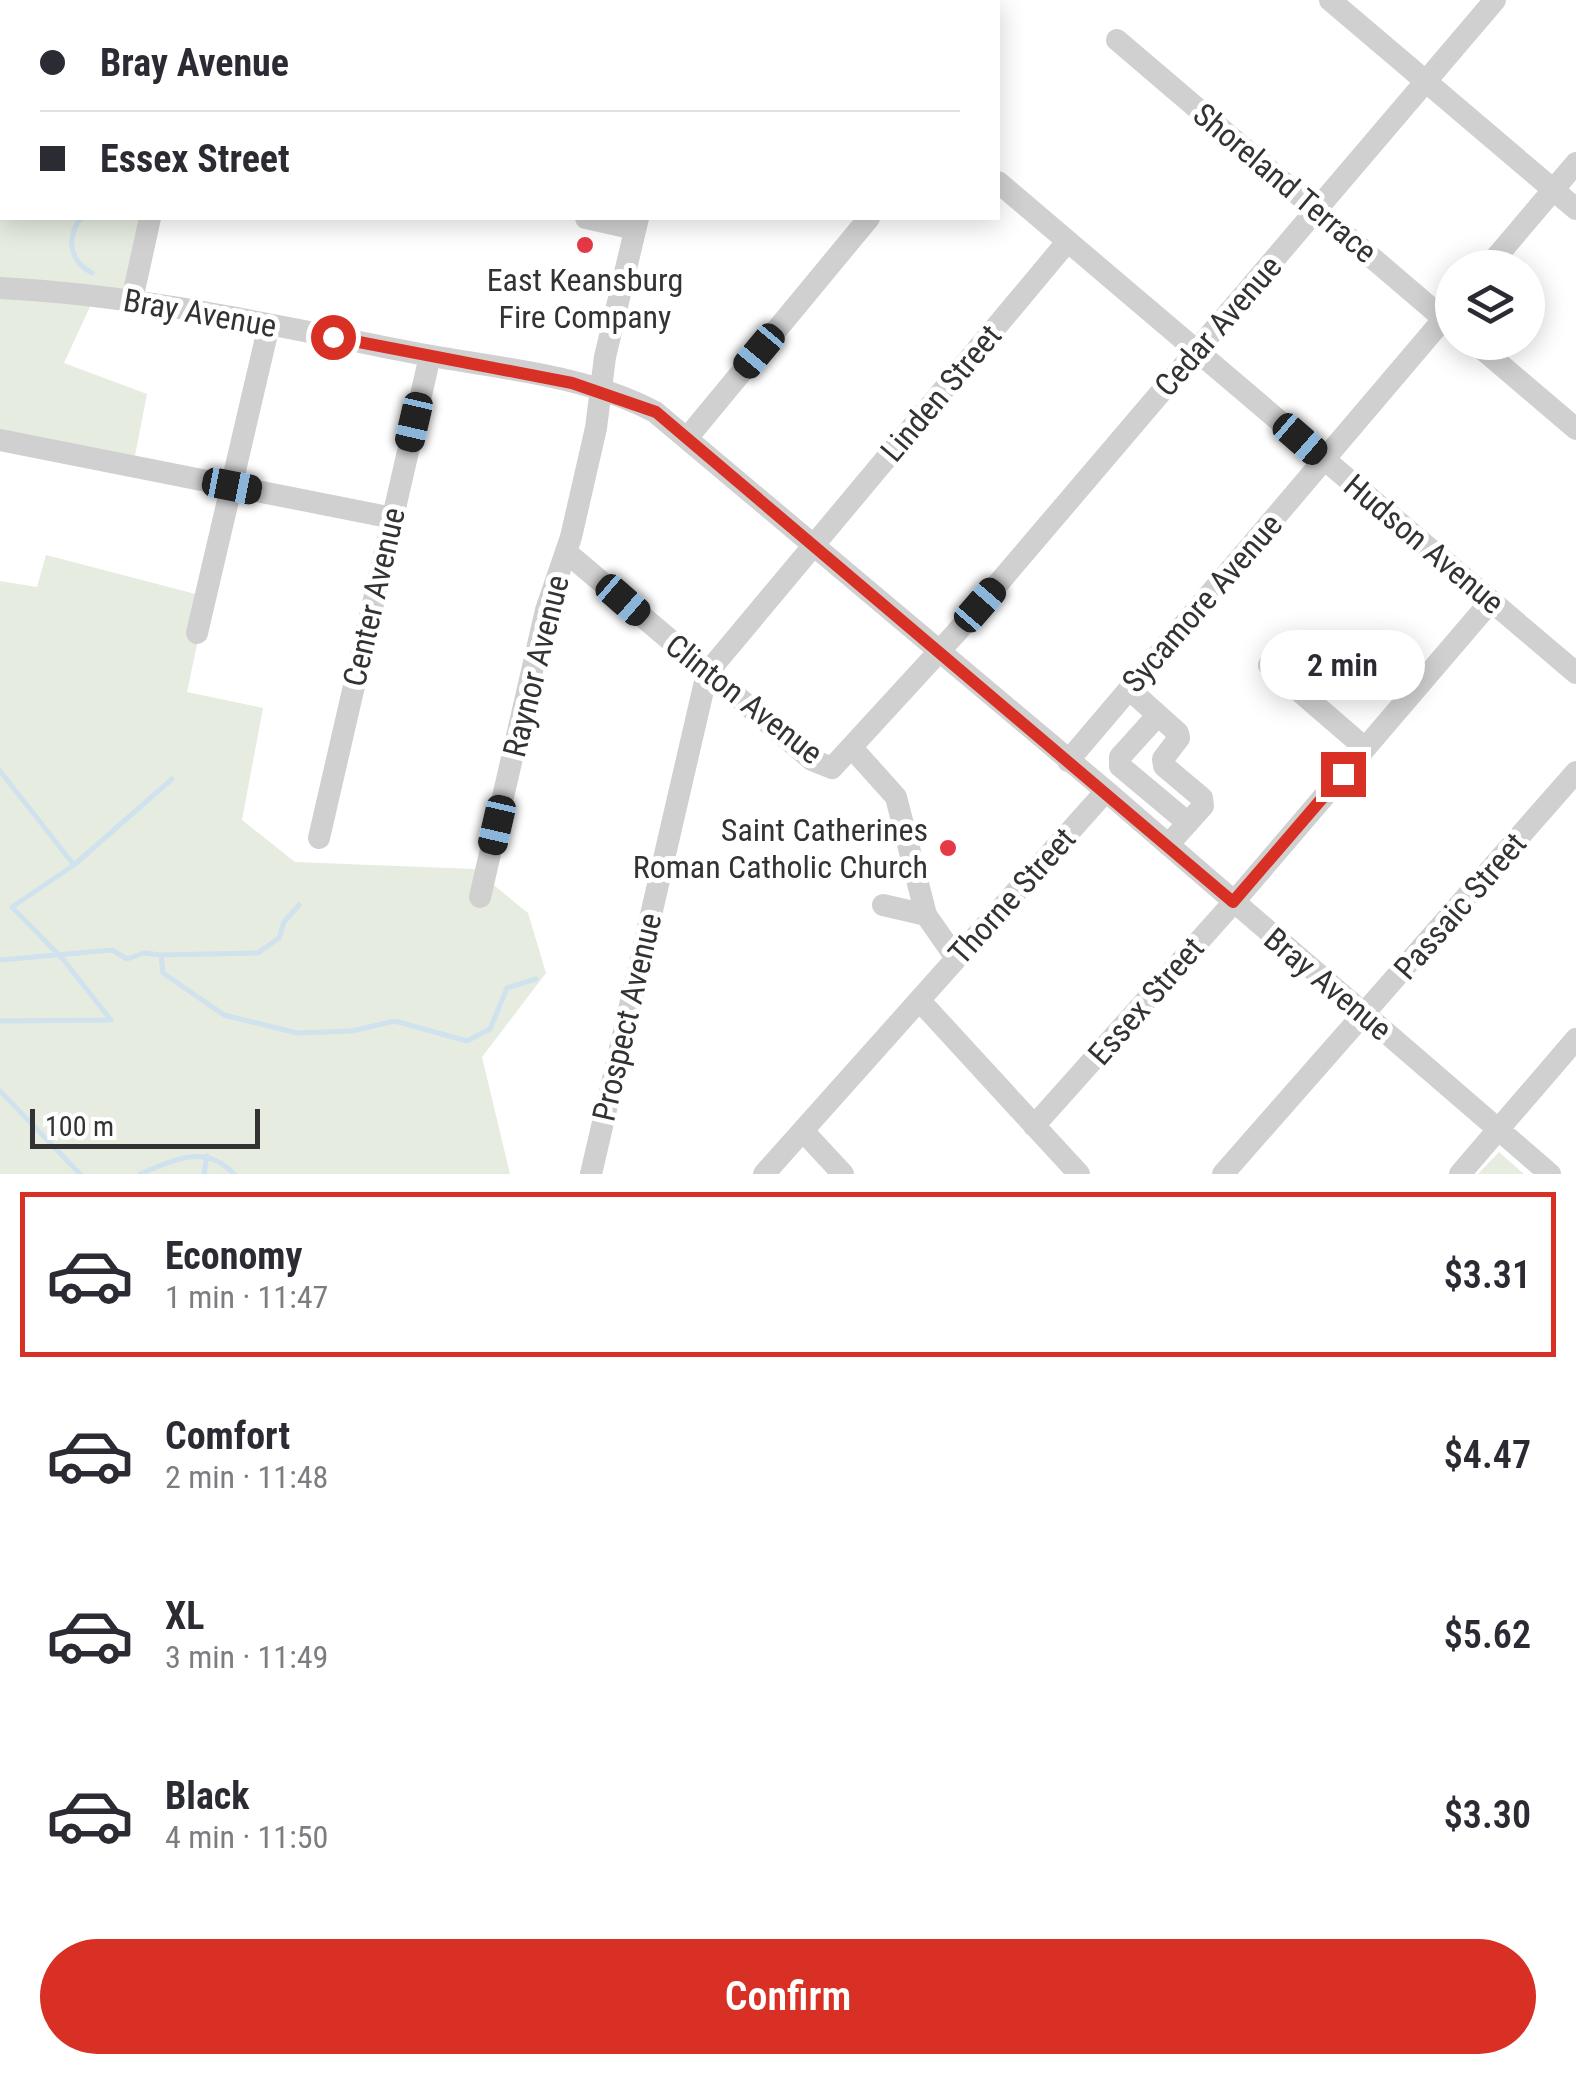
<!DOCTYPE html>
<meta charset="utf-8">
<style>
body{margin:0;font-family:"Roboto Condensed",sans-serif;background:#f7f7f7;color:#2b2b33;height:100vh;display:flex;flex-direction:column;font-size:38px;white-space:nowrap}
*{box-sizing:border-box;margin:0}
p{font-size:32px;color:#7c7c81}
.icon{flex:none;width:55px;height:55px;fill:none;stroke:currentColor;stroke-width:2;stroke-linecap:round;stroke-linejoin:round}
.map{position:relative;height:1174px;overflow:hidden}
.drawer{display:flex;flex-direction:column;background:#fff;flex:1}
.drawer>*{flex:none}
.top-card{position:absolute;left:0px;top:0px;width:1000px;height:220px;box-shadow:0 5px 25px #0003;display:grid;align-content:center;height:220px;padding:0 40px;background:#fff}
.fabs{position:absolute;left:1435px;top:250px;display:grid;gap:20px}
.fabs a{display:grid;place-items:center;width:110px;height:110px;border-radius:50%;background:#fff;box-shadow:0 5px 25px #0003;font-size:50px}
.scale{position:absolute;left:30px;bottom:25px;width:230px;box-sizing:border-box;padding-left:10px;border:5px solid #333;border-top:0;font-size:28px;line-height:35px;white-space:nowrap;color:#333;-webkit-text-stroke:8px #fff;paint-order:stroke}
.end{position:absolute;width:45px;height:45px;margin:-22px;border:12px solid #d93025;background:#fff;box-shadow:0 0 0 5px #fff}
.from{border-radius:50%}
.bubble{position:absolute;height:70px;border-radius:35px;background:#fff;box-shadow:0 5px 25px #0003;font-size:32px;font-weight:600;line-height:70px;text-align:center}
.car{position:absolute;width:30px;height:60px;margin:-30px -15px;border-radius:12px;box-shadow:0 0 8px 2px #0007;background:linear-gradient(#222 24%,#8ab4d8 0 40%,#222 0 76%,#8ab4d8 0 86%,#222 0)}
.top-card b{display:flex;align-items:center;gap:35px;height:95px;font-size:38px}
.top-card b+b{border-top:2px solid #e1e1e2}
.top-card i{width:25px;height:25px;background:#2b2b33}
ul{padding:18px 0 0;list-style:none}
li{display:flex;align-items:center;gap:30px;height:165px;margin:0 20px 15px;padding:0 20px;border:5px solid transparent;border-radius:0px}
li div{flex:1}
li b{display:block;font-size:38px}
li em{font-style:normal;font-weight:600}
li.current{border-color:#d93025}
li>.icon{width:90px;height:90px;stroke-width:1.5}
.primary-button{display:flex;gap:20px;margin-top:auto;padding:20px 40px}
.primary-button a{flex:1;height:115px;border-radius:60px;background:#d93025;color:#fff;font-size:40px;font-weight:600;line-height:115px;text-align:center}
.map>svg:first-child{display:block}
</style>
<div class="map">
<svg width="1576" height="1174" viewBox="0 0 1576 1174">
<rect width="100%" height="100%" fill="#fff"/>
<path fill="#e6ecdf" d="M 0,182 L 2,218 L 150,218 L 133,303 L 95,296 L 64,363 L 147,394 L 132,471 L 0,445 Z
M 46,555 L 207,597 L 187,692 L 263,708 L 242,820 L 295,862 L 474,869 L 528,913 L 546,973 L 482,1057 L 510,1174 L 0,1174 L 0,581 L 37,587 Z
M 1499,1152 L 1524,1174 L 1478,1174 Z"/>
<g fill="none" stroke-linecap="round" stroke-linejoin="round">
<path stroke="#cfe2ee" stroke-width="5" d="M 0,194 L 2,193
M 81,218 C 66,238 69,261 92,273
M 0,771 L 74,865
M 161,955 L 258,953 L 279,938 L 284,922 L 299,905
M 0,960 L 112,950 L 127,959 L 144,953 L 161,955 L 163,973 L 224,1015 L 297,1033 L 352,1031 L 395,1021 L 467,1041 L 490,1029 L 507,988 L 536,979
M 0,1021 L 111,1020 L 62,958 L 12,907 L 74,865 L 172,779
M 0,1091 L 80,1174
M 140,1174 C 174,1160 205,1143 234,1174
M 204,1174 L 207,1156"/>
<path stroke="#d0d0d0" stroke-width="22" d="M 718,0 L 726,2
M 1330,0 L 1576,209
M 201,2 L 201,0
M 408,2 L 409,0
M 687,2 L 687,0
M 1117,40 L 1452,326
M 0,92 L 2,92
M 998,182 L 1576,673
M 586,218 L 635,229
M 1487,268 L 1576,163
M 0,288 C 142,295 281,327 420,354 C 497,368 586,375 655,412 L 1106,791 L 1550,1174
M 132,300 L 150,218
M 1474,342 L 1576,429
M 688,437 L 869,218
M 0,440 L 393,518
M 566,552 L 812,760 L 832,768 L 956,633 L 1495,0
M 197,633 L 269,325
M 1269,665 L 1365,748
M 1129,689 L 1178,733 L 1179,738 L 1163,759 L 1164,766 L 1202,798 L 1203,806 L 1168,845
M 1158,715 L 1120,757 L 1120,766 L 1188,823
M 852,748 L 896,797 L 926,915 L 956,958
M 1068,761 L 1452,309
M 319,838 L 430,356
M 480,897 L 546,610 L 571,537 L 596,428 L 605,357 L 638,218
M 883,905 L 926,915
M 920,1001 L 1079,1174
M 1034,1126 L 1233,903 L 1491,601
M 803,1131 L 843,1174
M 591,1174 L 707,673 L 1067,242
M 764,1174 L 1106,791
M 1223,1174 L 1576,772
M 1460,1174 L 1576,1039"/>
</g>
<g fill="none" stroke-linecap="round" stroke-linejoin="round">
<path stroke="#d93025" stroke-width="12" d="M 333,337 L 572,383 L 656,412 L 1233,902 L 1343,774"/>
</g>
<g fill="#e63946" stroke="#fff" stroke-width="4">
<circle cx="585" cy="245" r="10"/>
<circle cx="948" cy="848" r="10"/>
</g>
<g text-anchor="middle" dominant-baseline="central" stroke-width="10" stroke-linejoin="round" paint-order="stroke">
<g font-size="32" fill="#333" stroke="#fff">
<text transform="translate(1285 183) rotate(40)">Shoreland Terrace</text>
<text transform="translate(200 313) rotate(10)">Bray Avenue</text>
<text transform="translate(1218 326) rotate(-49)">Cedar Avenue</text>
<text transform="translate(941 393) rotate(-50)">Linden Street</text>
<text transform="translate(1424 544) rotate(40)">Hudson Avenue</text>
<text transform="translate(374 597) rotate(-77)">Center Avenue</text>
<text transform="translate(1202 603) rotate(-49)">Sycamore Avenue</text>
<text transform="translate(536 666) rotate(-76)">Raynor Avenue</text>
<text transform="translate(744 699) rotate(38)">Clinton Avenue</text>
<text transform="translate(1012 896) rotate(-48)">Thorne Street</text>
<text transform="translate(1460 906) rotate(-49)">Passaic Street</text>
<text transform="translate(1328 984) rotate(40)">Bray Avenue</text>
<text transform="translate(1146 1001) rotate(-49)">Essex Street</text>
<text transform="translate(627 1017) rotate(-77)">Prospect Avenue</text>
</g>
<g font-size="32" fill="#333" stroke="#fff">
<text x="585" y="280">East Keansburg<tspan x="585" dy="37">Fire Company</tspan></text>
<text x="928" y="830" text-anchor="end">Saint Catherines<tspan x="928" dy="37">Roman Catholic Church</tspan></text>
</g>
</g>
</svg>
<div class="fabs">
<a><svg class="icon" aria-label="layers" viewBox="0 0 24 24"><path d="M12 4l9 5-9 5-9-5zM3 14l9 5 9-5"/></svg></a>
</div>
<div class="scale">100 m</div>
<i class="end from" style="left:333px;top:337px"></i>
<i class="end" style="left:1343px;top:774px"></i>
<div class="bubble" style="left:1260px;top:630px;width:165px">2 min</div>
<i class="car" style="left:759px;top:351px;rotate:220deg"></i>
<i class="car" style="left:414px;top:422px;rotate:193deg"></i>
<i class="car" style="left:1300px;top:439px;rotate:131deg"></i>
<i class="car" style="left:232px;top:486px;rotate:101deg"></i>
<i class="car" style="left:623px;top:600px;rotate:131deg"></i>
<i class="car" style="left:980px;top:605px;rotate:41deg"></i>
<i class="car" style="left:497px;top:825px;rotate:193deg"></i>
<div class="top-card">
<b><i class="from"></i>Bray Avenue</b>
<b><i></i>Essex Street</b>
</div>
</div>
<section class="drawer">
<ul>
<li class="current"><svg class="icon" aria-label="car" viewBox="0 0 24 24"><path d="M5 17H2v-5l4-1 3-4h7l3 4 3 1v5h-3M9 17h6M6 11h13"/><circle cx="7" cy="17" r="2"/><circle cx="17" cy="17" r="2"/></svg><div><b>Economy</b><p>1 min · 11:47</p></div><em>$3.31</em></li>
<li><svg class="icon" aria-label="car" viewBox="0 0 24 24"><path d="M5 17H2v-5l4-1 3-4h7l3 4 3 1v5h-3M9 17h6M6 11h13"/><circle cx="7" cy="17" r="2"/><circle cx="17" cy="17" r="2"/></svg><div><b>Comfort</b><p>2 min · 11:48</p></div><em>$4.47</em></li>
<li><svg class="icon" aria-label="car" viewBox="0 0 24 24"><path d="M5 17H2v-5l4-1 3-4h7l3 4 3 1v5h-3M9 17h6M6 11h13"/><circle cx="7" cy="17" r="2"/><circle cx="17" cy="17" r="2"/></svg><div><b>XL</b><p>3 min · 11:49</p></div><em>$5.62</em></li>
<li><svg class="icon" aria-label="car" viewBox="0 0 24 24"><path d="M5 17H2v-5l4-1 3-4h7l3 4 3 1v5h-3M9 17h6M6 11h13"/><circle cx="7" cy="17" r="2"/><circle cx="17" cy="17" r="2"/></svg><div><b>Black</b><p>4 min · 11:50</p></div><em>$3.30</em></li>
</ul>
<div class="primary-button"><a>Confirm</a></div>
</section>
